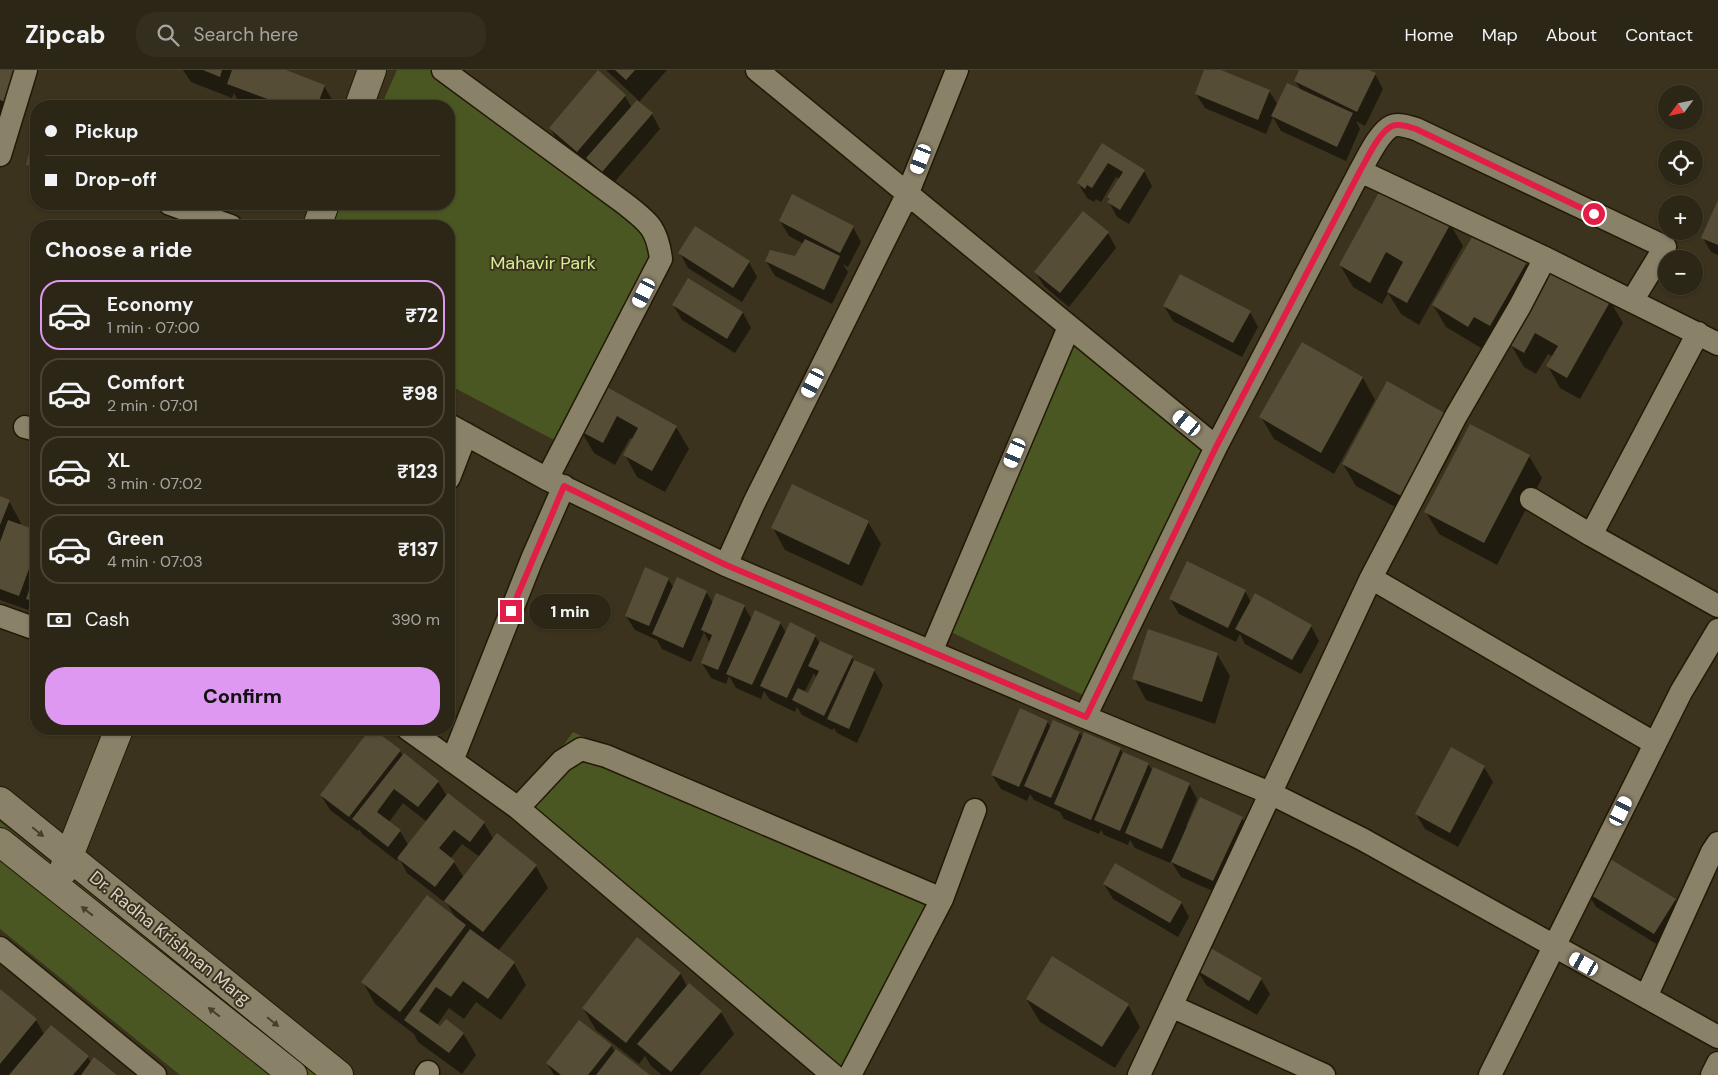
<!DOCTYPE html>
<meta charset="utf-8">
<style>
body{margin:0;font-family:"DM Sans",sans-serif;background:#342e1f;color:#f1f3f6;height:100vh;display:flex;flex-direction:column;font-size:19px;white-space:nowrap}
*{box-sizing:border-box;margin:0}
p{font-size:16px;color:#a6a5a1}
.icon{flex:none;width:28px;height:28px;fill:none;stroke:currentColor;stroke-width:2;stroke-linecap:round;stroke-linejoin:round}
.map{position:relative;flex:1;overflow:hidden}
.side{position:absolute;left:30px;top:150px;width:425px;height:515px;display:flex;flex-direction:column;background:#2c2616;border-radius:20px;box-shadow:0 1px 4px #0004,0 0 0 1px #484335}
.side>*{flex:none}
.banner{position:absolute;left:30px;top:30px;width:425px;height:110px;border-radius:20px;box-shadow:0 1px 4px #0004,0 0 0 1px #484335;display:grid;align-content:center;height:110px;padding:0 15px;background:#2c2616}
.needle{width:32px;rotate:237deg}
.tools{position:absolute;left:1658px;top:15px;display:grid;gap:10px}
.tools a{display:grid;place-items:center;width:45px;height:45px;border-radius:50%;background:#2c2616;box-shadow:0 1px 4px #0004,0 0 0 1px #484335;font-size:25px}
.end{position:absolute;width:22px;height:22px;margin:-11px;border:6px solid #e11d48;background:#fff;box-shadow:0 0 0 2px #fff}
.from{border-radius:50%}
.bubble{position:absolute;height:35px;border-radius:18px;background:#2c2616;box-shadow:0 1px 4px #0004,0 0 0 1px #484335;font-size:16px;font-weight:800;line-height:35px;text-align:center}
.car{position:absolute;width:15px;height:30px;margin:-15px -8px;border-radius:6px;box-shadow:0 0 4px 1px #0007;background:linear-gradient(#fff 24%,#345 0 40%,#fff 0 76%,#345 0 86%,#fff 0)}
.banner b{display:flex;align-items:center;gap:18px;height:48px;font-size:19px}
.banner b+b{border-top:1px solid #484335}
.banner i{width:12px;height:12px;background:#f1f3f6}
ul{padding:0;list-style:none}
li{display:flex;align-items:center;gap:15px;height:70px;margin:0 10px 8px;padding:0 5px;border:2px solid #484335;border-radius:20px}
li div{flex:1}
li b{display:block;font-size:19px}
li em{font-style:normal;font-weight:800}
li.current{border-color:#df98f1}
li>.icon{width:45px;height:45px;stroke-width:1.5}
h2{padding:0 15px;font-size:22px;line-height:60px}
.pay{display:flex;align-items:center;gap:12px;height:55px;padding:0 15px;font-size:19px}
.pay p{margin-inline-start:auto}
.action{display:flex;gap:10px;margin-top:auto;padding:10px 15px}
.action a{flex:1;height:58px;border-radius:20px;background:#df98f1;color:#111;font-size:20px;font-weight:800;line-height:58px;text-align:center}
header{display:flex;align-items:center;gap:30px;box-sizing:border-box;height:70px;padding:0 25px;background:#2c2616;border-bottom:1px solid #484335}
header strong{font-size:24px}
nav{display:flex;gap:28px;margin-inline-start:auto;font-size:18px}
.search{width:350px;height:45px;background:#342e1f;display:flex;align-items:center;gap:12px;box-sizing:border-box;padding:0 18px;border-radius:20px;color:#a6a5a1;font-size:19px}
.map>svg:first-child{display:block}
</style>
<header>
<strong>Zipcab</strong>
<div class="search"><svg class="icon" aria-label="search" viewBox="0 0 24 24"><circle cx="10" cy="10" r="6"/><path d="M15 15l6 6"/></svg>Search here</div>
<nav><a>Home</a><a>Map</a><a>About</a><a>Contact</a></nav>
</header>
<div class="map">
<svg width="1718" height="1005" viewBox="0 0 1718 1005">
<rect width="100%" height="100%" fill="#3b331d"/>
<path fill="#4a5722" d="M 397,0 L 453,0 L 663,168 L 556,371 L 449,315 L 449,156 L 327,156 L 337,134 L 449,134 L 449,36 L 381,36 Z
M 1062,265 L 1203,382 L 1085,626 L 934,554 Z
M 573,662 L 942,829 L 850,1005 L 518,738 Z
M 0,752 L 318,1005 L 180,1005 L 0,859 Z"/>
<path fill="#0007" fill-rule="evenodd" d="M 0,0 L 13,46 L 0,42 Z
M 183,0 L 282,0 L 324,16 L 333,31 L 331,36 L 257,36 L 237,29 L 234,23 L 232,28 L 191,12 Z
M 606,0 L 667,0 L 639,32 L 652,44 L 660,59 L 611,116 L 596,103 L 589,92 L 586,96 L 559,73 L 550,58 L 625,26 L 632,38 L 638,30 Z
M 1206,0 L 1218,0 L 1269,21 L 1278,35 L 1301,20 L 1295,11 L 1300,0 L 1366,0 L 1375,4 L 1383,19 L 1365,56 L 1356,51 L 1360,59 L 1346,91 L 1281,61 L 1273,47 L 1266,64 L 1205,38 L 1196,24 Z
M 35,63 L 36,64 L 36,110 L 28,95 Z
M 1102,75 L 1144,101 L 1152,116 L 1129,154 L 1117,147 L 1109,132 L 1110,130 L 1109,127 L 1120,109 L 1116,107 L 1101,132 L 1096,129 L 1094,132 L 1087,128 L 1078,113 Z
M 1718,133 L 1718,185 L 1711,182 L 1703,168 Z
M 780,151 L 853,157 L 861,172 L 848,197 L 843,194 L 848,202 L 832,234 L 775,206 L 766,191 L 796,187 L 804,174 L 789,166 Z
M 1450,154 L 1463,176 L 1419,255 L 1401,244 L 1388,223 L 1382,234 L 1353,217 L 1340,195 Z
M 1108,163 L 1116,178 L 1069,237 L 1044,216 L 1035,202 Z
M 680,183 L 749,192 L 757,207 L 742,232 L 688,198 Z
M 1526,193 L 1538,215 L 1502,277 L 1487,268 L 1481,278 L 1446,257 L 1433,235 Z
M 1554,199 L 1610,231 L 1623,253 L 1580,329 L 1560,318 L 1548,296 L 1553,287 L 1548,284 L 1536,304 L 1524,297 L 1511,275 Z
M 673,235 L 743,243 L 751,258 L 735,283 L 682,250 Z
M 1164,236 L 1250,242 L 1258,257 L 1242,287 L 1173,251 Z
M 1363,308 L 1375,330 L 1334,404 L 1274,369 L 1261,347 Z
M 605,317 L 676,357 L 689,379 L 665,422 L 637,407 L 625,385 L 633,369 L 630,368 L 615,395 L 594,383 L 581,361 Z
M 1447,345 L 1460,367 L 1416,448 L 1356,416 L 1343,394 Z
M 1529,386 L 1542,408 L 1497,495 L 1439,464 L 1426,442 Z
M 0,428 L 9,431 L 21,453 L 20,456 L 36,462 L 36,544 L 30,533 L 28,540 L 0,530 Z
M 868,452 L 881,474 L 862,516 L 785,480 L 773,458 Z
M 668,509 L 674,518 L 706,522 L 713,533 L 744,536 L 752,550 L 780,553 L 786,563 L 815,566 L 820,574 L 852,587 L 854,591 L 874,600 L 883,615 L 857,673 L 837,663 L 834,658 L 832,660 L 802,645 L 797,637 L 795,642 L 770,630 L 764,621 L 761,629 L 736,618 L 729,606 L 726,614 L 711,608 L 702,593 L 710,574 L 704,562 L 691,592 L 662,579 L 657,570 L 635,560 L 626,546 ZM 814,603 L 817,609 L 809,625 L 804,623 Z
M 1245,521 L 1251,532 L 1311,556 L 1319,571 L 1301,604 L 1245,574 L 1240,564 L 1236,572 L 1179,544 L 1170,529 Z
M 1217,584 L 1230,606 L 1215,654 L 1146,630 L 1134,608 Z
M 1047,651 L 1051,658 L 1080,663 L 1083,668 L 1120,679 L 1123,683 L 1148,694 L 1153,701 L 1189,714 L 1197,729 L 1186,756 L 1188,757 L 1242,748 L 1250,763 L 1222,825 L 1181,807 L 1171,791 L 1170,793 L 1135,778 L 1130,770 L 1128,775 L 1104,765 L 1101,760 L 1099,764 L 1064,749 L 1060,742 L 1034,730 L 1030,724 L 1027,731 L 1001,719 L 992,705 Z
M 1451,679 L 1484,697 L 1493,712 L 1458,777 L 1425,759 L 1416,744 Z
M 400,681 L 403,686 L 438,712 L 447,726 L 484,753 L 494,770 L 536,796 L 548,818 L 498,881 L 514,893 L 526,915 L 501,950 L 476,932 L 464,949 L 449,938 L 437,955 L 463,963 L 476,985 L 462,1004 L 418,972 L 414,964 L 375,934 L 363,912 L 456,849 L 445,830 L 443,831 L 407,803 L 399,788 L 397,791 L 362,764 L 359,759 L 358,761 L 330,740 L 321,725 ZM 403,733 L 427,752 L 409,776 L 400,761 L 389,752 ZM 462,774 L 480,787 L 464,808 L 454,792 L 450,789 Z
M 1104,814 L 1181,832 L 1189,847 L 1178,867 L 1113,829 Z
M 1587,822 L 1675,830 L 1683,845 L 1663,878 L 1596,837 Z
M 1197,900 L 1261,909 L 1270,924 L 1257,945 L 1206,915 Z
M 680,903 L 687,916 L 721,942 L 734,964 L 699,1005 L 662,1005 L 651,996 L 645,986 L 639,994 L 596,960 L 583,938 Z
M 0,921 L 36,950 L 44,964 L 88,987 L 91,993 L 115,1005 L 0,1005 Z
M 1027,930 L 1128,935 L 1140,957 L 1115,998 L 1040,952 Z
M 611,975 L 615,982 L 648,1005 L 554,1005 L 547,993 Z"/>
<path fill="#554d36" d="M 0,0 L 15,0 L 5,32 L 0,30 Z
M 203,0 L 222,0 L 220,7 Z
M 232,0 L 286,0 L 325,15 L 317,36 L 286,36 L 227,14 Z
M 598,0 L 626,25 L 577,82 L 549,58 Z
M 615,0 L 635,0 L 626,10 Z
M 1204,0 L 1221,0 L 1270,20 L 1258,50 L 1195,24 Z
M 1299,0 L 1369,0 L 1376,3 L 1357,42 L 1294,11 Z
M 1287,13 L 1353,43 L 1337,77 L 1271,46 Z
M 637,30 L 653,43 L 602,102 L 586,88 Z
M 34,62 L 36,62 L 36,97 L 26,95 Z
M 1102,73 L 1145,100 L 1120,140 L 1107,132 L 1110,129 L 1107,127 L 1123,102 L 1108,93 L 1092,118 L 1087,115 L 1085,119 L 1077,113 Z
M 1383,115 L 1451,153 L 1407,233 L 1387,222 L 1403,192 L 1386,182 L 1370,213 L 1339,195 Z
M 792,124 L 854,156 L 840,183 L 779,151 Z
M 1718,130 L 1718,175 L 1701,168 Z
M 1083,141 L 1109,162 L 1060,223 L 1034,202 Z
M 695,156 L 750,191 L 733,218 L 678,183 Z
M 1475,162 L 1527,192 L 1490,256 L 1474,247 L 1468,257 L 1432,235 Z
M 805,169 L 840,186 L 824,220 L 765,191 L 770,180 L 795,186 Z
M 1554,197 L 1611,230 L 1567,308 L 1546,296 L 1558,276 L 1535,263 L 1524,283 L 1510,275 Z
M 1180,204 L 1251,241 L 1233,273 L 1163,236 Z
M 688,208 L 743,242 L 727,269 L 672,235 Z
M 1302,272 L 1363,307 L 1321,383 L 1259,347 Z
M 1387,311 L 1448,345 L 1403,427 L 1342,394 Z
M 605,316 L 677,356 L 652,401 L 623,385 L 638,358 L 617,346 L 603,373 L 580,361 Z
M 1470,354 L 1530,385 L 1484,473 L 1424,442 Z
M 792,414 L 869,451 L 849,495 L 771,458 Z
M 0,426 L 10,430 L 0,455 Z
M 8,450 L 36,460 L 36,480 L 19,526 L 0,519 L 0,472 Z
M 1187,491 L 1246,520 L 1228,558 L 1169,529 Z
M 645,497 L 669,508 L 649,556 L 625,546 Z
M 36,499 L 36,532 L 26,529 Z
M 677,507 L 707,521 L 683,578 L 652,564 Z
M 716,523 L 745,535 L 718,600 L 701,593 L 712,565 L 701,560 Z
M 1255,523 L 1312,555 L 1292,590 L 1235,559 Z
M 755,540 L 781,552 L 752,615 L 726,604 Z
M 790,552 L 816,565 L 787,628 L 760,616 Z
M 1148,559 L 1218,583 L 1202,632 L 1132,609 Z
M 820,571 L 853,586 L 824,646 L 792,630 L 798,618 L 808,623 L 819,601 L 808,596 Z
M 854,590 L 875,599 L 849,659 L 827,649 Z
M 1020,638 L 1048,651 L 1019,717 L 991,705 Z
M 1053,650 L 1080,662 L 1051,728 L 1024,716 Z
M 370,659 L 373,659 L 401,680 L 349,747 L 320,725 Z
M 1084,662 L 1121,678 L 1091,750 L 1054,734 Z
M 1451,677 L 1485,696 L 1450,763 L 1415,744 Z
M 1123,682 L 1149,693 L 1120,761 L 1094,750 Z
M 404,683 L 439,711 L 418,737 L 394,719 L 377,742 L 401,760 L 388,777 L 352,749 Z
M 1153,697 L 1190,713 L 1162,779 L 1125,763 Z
M 448,723 L 485,752 L 470,772 L 454,760 L 439,778 L 455,791 L 435,817 L 397,788 Z
M 1200,727 L 1243,747 L 1213,811 L 1171,792 Z
M 497,763 L 537,795 L 483,862 L 444,831 Z
M 1607,787 L 1676,829 L 1654,864 L 1586,822 Z
M 1115,793 L 1182,832 L 1170,853 L 1103,814 Z
M 427,825 L 466,855 L 400,942 L 361,912 Z
M 470,859 L 515,892 L 488,929 L 463,911 L 451,927 L 436,917 L 419,941 L 440,956 L 446,949 L 464,963 L 449,983 L 404,950 Z
M 637,867 L 681,903 L 626,973 L 582,938 Z
M 1209,877 L 1262,908 L 1249,931 L 1196,900 Z
M 1052,886 L 1129,934 L 1102,977 L 1026,929 Z
M 689,913 L 722,941 L 671,1002 L 637,974 Z
M 0,919 L 37,949 L 0,994 Z
M 579,950 L 612,975 L 588,1005 L 561,1005 L 546,993 Z
M 51,955 L 89,986 L 73,1005 L 9,1005 Z
M 616,979 L 650,1005 L 596,1005 Z
M 94,987 L 117,1005 L 81,1005 Z"/>
<g fill="none" stroke-linecap="round" stroke-linejoin="round">
<g stroke="#221a05" stroke-width="25">
<path id="minor" d="M 443,0 L 624,133 C 648,152 657,157 661,189 L 547,409
M 757,0 L 1216,377
M 0,85 L 26,0
M 1360,101 L 1545,188 L 1718,274
M 170,134 L 231,156
M 449,355 L 547,409 L 726,495 L 1085,647 L 1270,723 L 1362,769 L 1718,967
M 25,357 L 36,360
M 449,408 L 466,364
M 1531,429 L 1591,465 L 1718,536
M 1591,465 L 1698,263
M 726,495 L 754,433 L 907,125 L 957,0
M 1371,508 L 1654,673
M 0,546 L 36,559
M 931,582 L 1069,257
M 1085,647 L 1216,377 L 1360,101 C 1367,89 1379,62 1392,56 C 1399,53 1409,57 1416,59 L 1665,177 L 1632,231
M 408,659 L 518,738 L 833,1005
M 452,691 L 532,489 L 564,416
M 518,738 L 562,691 L 581,679 L 606,686 L 942,829
M 0,878 L 155,1005
M 1646,927 L 1712,782 L 1718,773
M 1171,936 L 1324,1005
M 426,1005 L 428,1002
M 850,1005 L 942,829 L 975,740
M 1139,1005 L 1371,508 L 1456,346 L 1520,236 L 1545,188
M 1490,1005 L 1681,622 L 1718,560
M 1712,1005 L 1718,993"/>
</g>
<g stroke="#221a05" stroke-width="30">
<path id="tertiary" d="M 359,36 L 372,0
M 317,156 L 325,134
M 0,731 L 339,1005
M 0,772 L 293,1005
M 63,801 L 119,659"/>
</g>
<use href="#minor" stroke="#8a8169" stroke-width="22"/>
<use href="#tertiary" stroke="#8a8169" stroke-width="28"/>
</g>
<defs><path id="oneway-solid" d="M-6-.8H1V-3.2L6.5 0L1 3.2V.8H-6Z" transform="scale(1.25)"/></defs>
<g fill="#473f28">
<use href="#oneway-solid" transform="translate(38 762) rotate(39)"/>
<use href="#oneway-solid" transform="translate(87 841) rotate(-142)"/>
<use href="#oneway-solid" transform="translate(214 942) rotate(-142)"/>
<use href="#oneway-solid" transform="translate(273 952) rotate(39)"/>
</g>
<g fill="none" stroke-linecap="round" stroke-linejoin="round">
<path stroke="#e11d48" stroke-width="6" d="M 511,541 L 564,416 L 726,495 L 1086,647 L 1216,377 L 1360,101 C 1367,89 1379,62 1392,56 C 1399,53 1409,57 1416,59 L 1594,144"/>
</g>
<g text-anchor="middle" dominant-baseline="central" stroke-width="4" stroke-linejoin="round" paint-order="stroke">
<g font-size="18" fill="#d6ef94" stroke="#3b331d">
<text x="543" y="193">Mahavir Park</text>
</g>
<g font-size="18" fill="#d7d3c6" stroke="#3b331d">
<text transform="translate(170 868) rotate(39)">Dr. Radha Krishnan Marg</text>
</g>
</g>
</svg>
<div class="tools">
<a><svg class="needle" viewBox="-14 -14 28 28"><path d="M0-13l5 13h-10z" fill="#e53935"/><path d="M0 13l5-13h-10z" fill="#a6a5a1"/></svg></a>
<a><svg class="icon" aria-label="locate" viewBox="0 0 24 24"><circle cx="12" cy="12" r="6"/><path d="M12 2v4M12 18v4M2 12h4M18 12h4"/></svg></a>
<a>+</a>
<a>−</a>
</div>
<i class="end from" style="left:1594px;top:144px"></i>
<i class="end" style="left:511px;top:541px"></i>
<div class="bubble" style="left:529px;top:524px;width:82px">1 min</div>
<i class="car" style="left:921px;top:89px;rotate:201deg"></i>
<i class="car" style="left:644px;top:223px;rotate:207deg"></i>
<i class="car" style="left:813px;top:313px;rotate:207deg"></i>
<i class="car" style="left:1187px;top:353px;rotate:309deg"></i>
<i class="car" style="left:1015px;top:383px;rotate:203deg"></i>
<i class="car" style="left:1621px;top:741px;rotate:26deg"></i>
<i class="car" style="left:1584px;top:894px;rotate:299deg"></i>
<div class="banner">
<b><i class="from"></i>Pickup</b>
<b><i></i>Drop-off</b>
</div>
<section class="side">
<h2>Choose a ride</h2>
<ul>
<li class="current"><svg class="icon" aria-label="car" viewBox="0 0 24 24"><path d="M5 17H2v-5l4-1 3-4h7l3 4 3 1v5h-3M9 17h6M6 11h13"/><circle cx="7" cy="17" r="2"/><circle cx="17" cy="17" r="2"/></svg><div><b>Economy</b><p>1 min · 07:00</p></div><em>₹72</em></li>
<li><svg class="icon" aria-label="car" viewBox="0 0 24 24"><path d="M5 17H2v-5l4-1 3-4h7l3 4 3 1v5h-3M9 17h6M6 11h13"/><circle cx="7" cy="17" r="2"/><circle cx="17" cy="17" r="2"/></svg><div><b>Comfort</b><p>2 min · 07:01</p></div><em>₹98</em></li>
<li><svg class="icon" aria-label="car" viewBox="0 0 24 24"><path d="M5 17H2v-5l4-1 3-4h7l3 4 3 1v5h-3M9 17h6M6 11h13"/><circle cx="7" cy="17" r="2"/><circle cx="17" cy="17" r="2"/></svg><div><b>XL</b><p>3 min · 07:02</p></div><em>₹123</em></li>
<li><svg class="icon" aria-label="car" viewBox="0 0 24 24"><path d="M5 17H2v-5l4-1 3-4h7l3 4 3 1v5h-3M9 17h6M6 11h13"/><circle cx="7" cy="17" r="2"/><circle cx="17" cy="17" r="2"/></svg><div><b>Green</b><p>4 min · 07:03</p></div><em>₹137</em></li>
</ul>
<div class="pay"><svg class="icon" aria-label="cash" viewBox="0 0 24 24"><path d="M3 7h18v10H3z"/><circle cx="12" cy="12" r="2"/></svg>Cash<p>390 m</p></div>
<div class="action"><a>Confirm</a></div>
</section>
</div>
